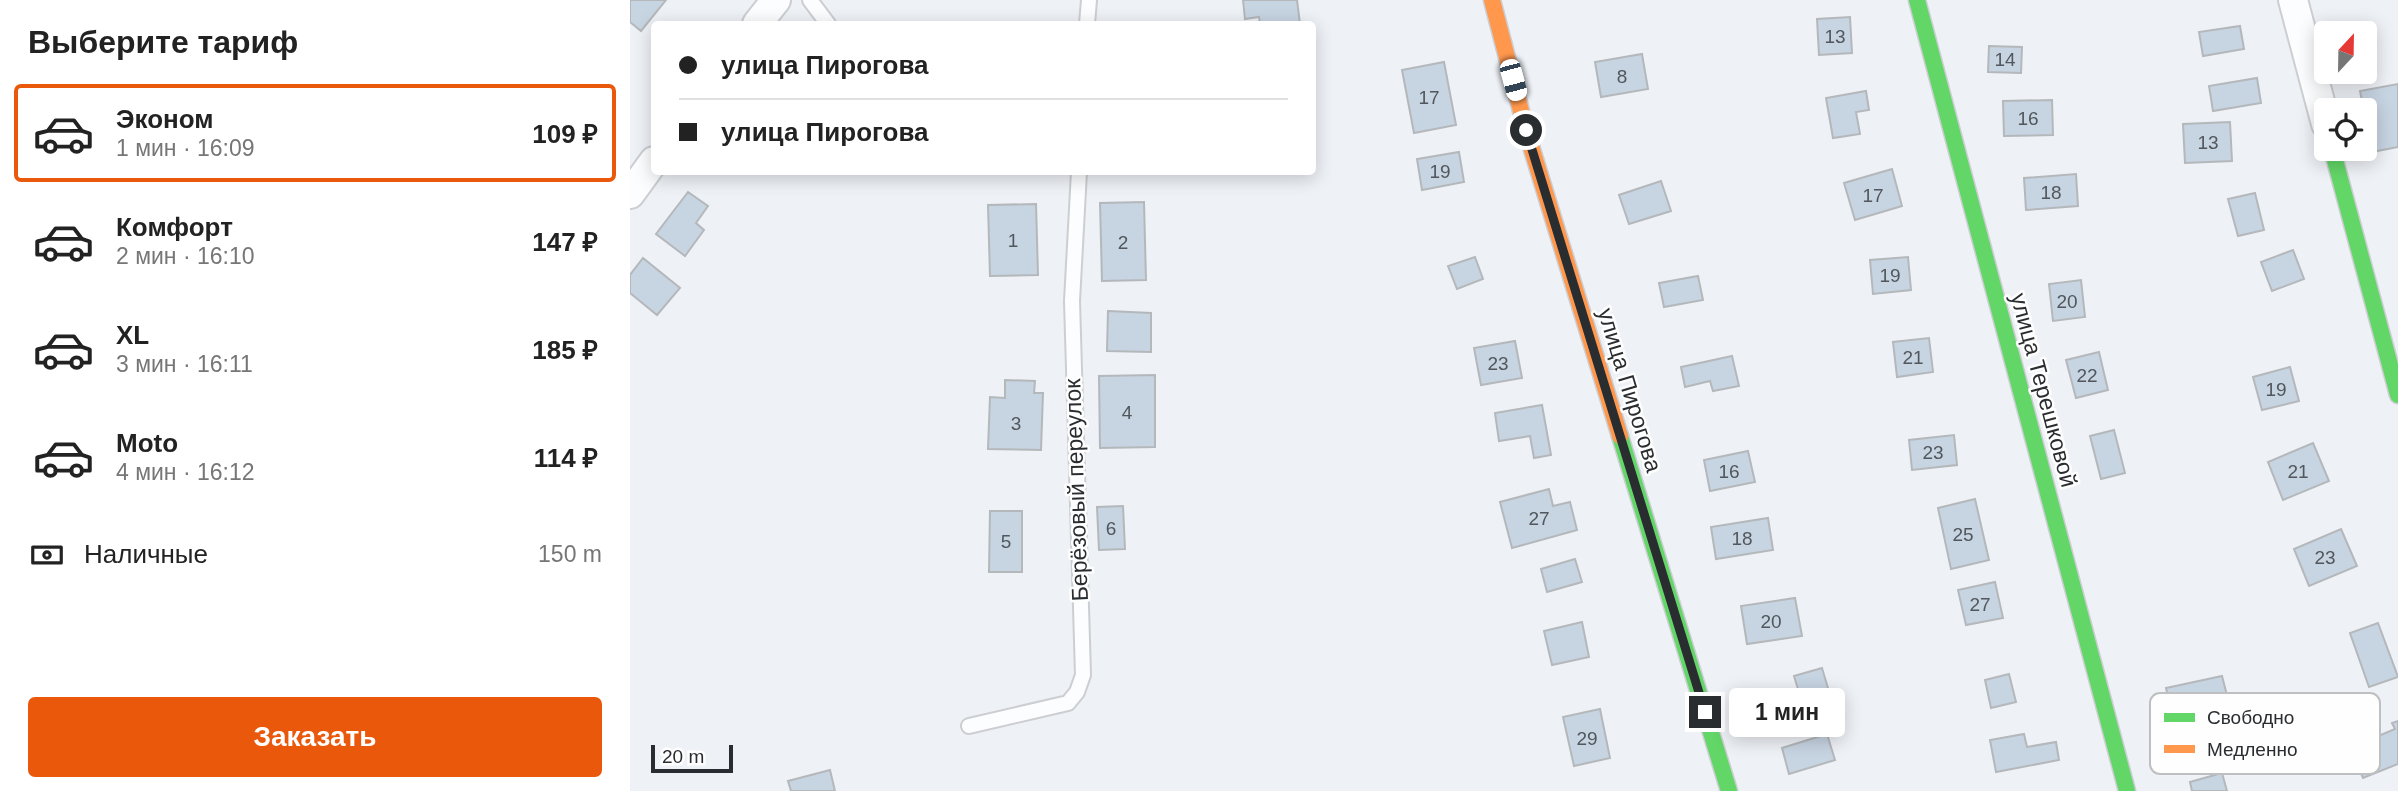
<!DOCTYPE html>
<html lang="ru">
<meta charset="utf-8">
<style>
body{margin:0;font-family:Helvetica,sans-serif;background:#f2f2f2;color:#222;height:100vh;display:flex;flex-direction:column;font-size:26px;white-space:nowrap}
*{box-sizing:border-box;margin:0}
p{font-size:23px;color:#767676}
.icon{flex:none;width:38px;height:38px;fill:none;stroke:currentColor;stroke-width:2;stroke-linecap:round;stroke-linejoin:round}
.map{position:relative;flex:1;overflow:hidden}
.panel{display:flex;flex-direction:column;background:#fff;width:630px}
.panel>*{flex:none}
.top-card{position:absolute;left:21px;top:21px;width:665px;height:154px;border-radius:7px;box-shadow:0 4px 18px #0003;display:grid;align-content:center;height:154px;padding:0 28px;background:#fff}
.needle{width:46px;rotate:22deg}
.controls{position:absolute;left:1684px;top:21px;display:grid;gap:14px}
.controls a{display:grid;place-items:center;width:63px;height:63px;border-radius:7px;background:#fff;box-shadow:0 4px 18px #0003;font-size:35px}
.scale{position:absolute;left:21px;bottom:18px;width:82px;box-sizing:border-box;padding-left:7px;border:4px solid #2a2d30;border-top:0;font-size:19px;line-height:24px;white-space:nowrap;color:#2a2d30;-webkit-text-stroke:5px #fefefe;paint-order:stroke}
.end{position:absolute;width:32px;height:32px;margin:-16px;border:9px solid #2a2d30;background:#fff;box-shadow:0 0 0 4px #fff}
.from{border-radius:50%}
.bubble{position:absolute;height:49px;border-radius:7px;background:#fff;box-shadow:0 4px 18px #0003;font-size:23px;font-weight:700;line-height:49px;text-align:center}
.car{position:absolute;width:21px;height:42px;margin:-21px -10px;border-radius:9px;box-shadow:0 0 5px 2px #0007;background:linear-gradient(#fff 24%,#345 0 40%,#fff 0 76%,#345 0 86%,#fff 0)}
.top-card b{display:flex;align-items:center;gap:24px;height:66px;font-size:26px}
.top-card b+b{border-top:2px solid #e0e0e0}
.top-card i{width:18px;height:18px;background:#222}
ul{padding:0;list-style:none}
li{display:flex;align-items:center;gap:21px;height:98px;margin:0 14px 10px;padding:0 14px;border:4px solid transparent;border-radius:7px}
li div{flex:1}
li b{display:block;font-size:26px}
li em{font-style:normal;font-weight:700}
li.selected{border-color:#ea580c}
li>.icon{width:63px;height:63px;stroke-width:1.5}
h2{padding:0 28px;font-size:32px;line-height:84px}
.pay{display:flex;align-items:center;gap:18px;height:77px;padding:0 28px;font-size:26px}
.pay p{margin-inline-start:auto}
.primary-button{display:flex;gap:14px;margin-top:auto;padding:14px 28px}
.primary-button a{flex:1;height:80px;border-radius:7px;background:#ea580c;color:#fff;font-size:28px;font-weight:700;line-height:80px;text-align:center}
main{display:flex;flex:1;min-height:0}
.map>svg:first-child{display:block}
</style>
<main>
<section class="panel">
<h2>Выберите тариф</h2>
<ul>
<li class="selected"><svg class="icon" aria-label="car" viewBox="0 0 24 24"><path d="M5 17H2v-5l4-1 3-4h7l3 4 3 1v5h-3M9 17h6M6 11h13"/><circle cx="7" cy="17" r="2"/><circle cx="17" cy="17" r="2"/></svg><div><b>Эконом</b><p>1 мин · 16:09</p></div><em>109 ₽</em></li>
<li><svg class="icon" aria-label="car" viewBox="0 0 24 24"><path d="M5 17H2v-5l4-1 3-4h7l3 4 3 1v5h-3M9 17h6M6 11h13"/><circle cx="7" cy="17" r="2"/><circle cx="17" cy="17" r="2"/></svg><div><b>Комфорт</b><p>2 мин · 16:10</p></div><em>147 ₽</em></li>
<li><svg class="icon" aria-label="car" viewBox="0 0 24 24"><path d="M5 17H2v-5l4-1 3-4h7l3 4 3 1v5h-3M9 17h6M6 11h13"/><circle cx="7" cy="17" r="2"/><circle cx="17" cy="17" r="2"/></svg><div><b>XL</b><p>3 мин · 16:11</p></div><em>185 ₽</em></li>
<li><svg class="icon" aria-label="car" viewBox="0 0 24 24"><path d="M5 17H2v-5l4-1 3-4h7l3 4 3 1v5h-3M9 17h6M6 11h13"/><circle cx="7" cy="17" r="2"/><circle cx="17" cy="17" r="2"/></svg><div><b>Moto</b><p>4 мин · 16:12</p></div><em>114 ₽</em></li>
</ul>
<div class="pay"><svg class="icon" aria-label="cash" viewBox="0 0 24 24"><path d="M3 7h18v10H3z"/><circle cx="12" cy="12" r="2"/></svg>Наличные<p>150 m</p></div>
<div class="primary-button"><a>Заказать</a></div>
</section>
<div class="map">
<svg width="1768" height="791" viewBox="0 0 1768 791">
<rect width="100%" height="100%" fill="#eef1f6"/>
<path fill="#c7d4e2" stroke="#b5b8bb" stroke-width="2" d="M 0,0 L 36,0 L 11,31 L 0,22 Z
M 613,0 L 667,0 L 670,24 L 630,24 L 629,17 L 615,19 Z
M 1220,17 L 1222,53 L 1189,55 L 1187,19 Z
M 1610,26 L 1614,49 L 1573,56 L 1569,32 Z
M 1359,46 L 1392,47 L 1391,73 L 1358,72 Z
M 1012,54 L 1018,89 L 971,97 L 965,62 Z
M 814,62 L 826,125 L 784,133 L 772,70 Z
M 1627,78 L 1631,103 L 1583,111 L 1579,86 Z
M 1768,84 L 1768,147 L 1742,152 L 1730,91 Z
M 1236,91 L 1239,110 L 1226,112 L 1230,134 L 1203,138 L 1196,98 Z
M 1422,100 L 1423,135 L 1374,136 L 1373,101 Z
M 1600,122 L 1602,161 L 1555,163 L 1553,124 Z
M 829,152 L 834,182 L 792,190 L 787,159 Z
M 1262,169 L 1272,206 L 1225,220 L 1214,183 Z
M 1446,174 L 1448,206 L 1396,210 L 1394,178 Z
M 1031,181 L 1041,211 L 999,224 L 989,195 Z
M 58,192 L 78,206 L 66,223 L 74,230 L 55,256 L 26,234 Z
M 1625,193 L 1634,230 L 1608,236 L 1598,199 Z
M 514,202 L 516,280 L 472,281 L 470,203 Z
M 406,204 L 408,275 L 360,276 L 358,205 Z
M 1663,250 L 1674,279 L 1642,291 L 1631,262 Z
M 845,257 L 853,279 L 827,289 L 818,266 Z
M 1278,257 L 1281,290 L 1243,294 L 1240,260 Z
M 13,258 L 50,288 L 27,315 L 0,293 L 0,275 Z
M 1068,276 L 1073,300 L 1034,307 L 1029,283 Z
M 1451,280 L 1455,317 L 1423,321 L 1419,284 Z
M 478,311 L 521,313 L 521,352 L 477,351 Z
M 1299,338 L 1303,372 L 1267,377 L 1263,342 Z
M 885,341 L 892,378 L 851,385 L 844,348 Z
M 1469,352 L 1478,390 L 1446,398 L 1436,360 Z
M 1102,356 L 1109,386 L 1083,391 L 1080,381 L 1055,387 L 1051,367 Z
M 1660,367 L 1669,401 L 1632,410 L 1623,377 Z
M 525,375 L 525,447 L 470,448 L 469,376 Z
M 375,380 L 405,381 L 404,393 L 413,393 L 411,450 L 358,449 L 360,397 L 375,398 Z
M 912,405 L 921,455 L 904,458 L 900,436 L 869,441 L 865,413 Z
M 1484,430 L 1495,473 L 1471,479 L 1460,436 Z
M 1324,435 L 1327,465 L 1282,470 L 1279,440 Z
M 1683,443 L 1699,481 L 1653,500 L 1638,462 Z
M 1118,451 L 1125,482 L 1080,491 L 1074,460 Z
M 919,489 L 923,506 L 940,502 L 947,530 L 882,548 L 870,502 Z
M 1345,499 L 1359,560 L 1321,569 L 1308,508 Z
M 493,506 L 495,549 L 469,550 L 467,507 Z
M 360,511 L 392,511 L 392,572 L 359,572 Z
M 1138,518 L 1143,550 L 1086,559 L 1081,527 Z
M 1711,529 L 1727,566 L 1679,586 L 1664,549 Z
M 945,559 L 952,582 L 917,592 L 911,569 Z
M 1365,582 L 1373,618 L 1336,625 L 1328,590 Z
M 1165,598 L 1172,636 L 1117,644 L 1111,606 Z
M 952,622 L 959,657 L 922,665 L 914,631 Z
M 1748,623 L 1768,677 L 1739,687 L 1720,633 Z
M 1192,668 L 1203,705 L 1175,712 L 1164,676 Z
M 1379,674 L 1386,702 L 1361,708 L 1355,680 Z
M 1592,676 L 1600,707 L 1543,719 L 1536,688 Z
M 970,709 L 980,758 L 944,766 L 933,717 Z
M 1768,721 L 1768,764 L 1733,778 L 1720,748 L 1765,729 L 1762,723 Z
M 1197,734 L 1205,760 L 1159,774 L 1152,748 Z
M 1394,734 L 1397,747 L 1426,742 L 1429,760 L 1366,772 L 1360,740 Z
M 200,770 L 205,791 L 161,791 L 158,781 Z
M 1592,773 L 1597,791 L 1562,791 L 1560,782 Z"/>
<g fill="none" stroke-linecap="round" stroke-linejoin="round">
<g stroke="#ccced2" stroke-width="18">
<path id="lane" d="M 180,0 L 198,24
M 457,24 L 459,0
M 339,726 L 438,703 L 447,692 L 453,675 L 442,301 L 449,172"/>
</g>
<g stroke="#ccced2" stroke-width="32">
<path id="street" d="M 1663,0 L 1696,124
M 127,24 L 146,0
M 0,194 L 24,161"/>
</g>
<g stroke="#ccced2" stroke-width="19">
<path id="fast" d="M 1287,0 L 1497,791
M 1702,149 L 1768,395
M 990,436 L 1099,791"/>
</g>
<g stroke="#ccced2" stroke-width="19">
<path id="slow" d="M 862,0 L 896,130 L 990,436"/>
</g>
<use href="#lane" stroke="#fcfdfe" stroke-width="14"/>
<use href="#street" stroke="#fcfdfe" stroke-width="28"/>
<use href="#fast" stroke="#63d668" stroke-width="16"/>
<use href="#slow" stroke="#ff974d" stroke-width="16"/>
</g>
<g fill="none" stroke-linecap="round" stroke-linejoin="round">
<path stroke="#2a2d30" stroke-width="9" d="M 896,130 L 1075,712"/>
</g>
<g text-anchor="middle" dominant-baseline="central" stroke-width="5" stroke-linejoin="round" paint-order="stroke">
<g font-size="19" fill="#51575c">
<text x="1205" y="36">13</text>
<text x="1375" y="59">14</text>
<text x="992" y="76">8</text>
<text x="799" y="97">17</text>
<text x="1398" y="118">16</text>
<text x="1578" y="142">13</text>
<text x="810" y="171">19</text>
<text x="1421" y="192">18</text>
<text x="1243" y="195">17</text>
<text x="383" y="240">1</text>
<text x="493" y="242">2</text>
<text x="1260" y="275">19</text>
<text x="1437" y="301">20</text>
<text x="1283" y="357">21</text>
<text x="868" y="363">23</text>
<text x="1457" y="375">22</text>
<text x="1646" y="389">19</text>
<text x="497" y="412">4</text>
<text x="386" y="423">3</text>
<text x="1303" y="452">23</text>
<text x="1099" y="471">16</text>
<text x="1668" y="471">21</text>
<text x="909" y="518">27</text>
<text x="481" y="528">6</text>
<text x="1333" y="534">25</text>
<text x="1112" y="538">18</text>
<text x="376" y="541">5</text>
<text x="1695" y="557">23</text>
<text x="1350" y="604">27</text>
<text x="1141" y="621">20</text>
<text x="957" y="738">29</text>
</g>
<g font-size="23" fill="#2a2d30" stroke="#fefefe">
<text transform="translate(1000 390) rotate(73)">улица Пирогова</text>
<text transform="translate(1414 390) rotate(75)">улица Терешковой</text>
<text transform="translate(446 490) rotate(-92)">Берёзовый переулок</text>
</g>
</g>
<rect x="1520" y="693" width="230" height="81" rx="10" fill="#fefefe" stroke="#bebfc0" stroke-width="2"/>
<rect x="1534" y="713" width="31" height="9" fill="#63d668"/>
<rect x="1534" y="745" width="31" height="8" fill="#ff974d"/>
<g font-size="19" fill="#2a2d30">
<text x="1577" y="724">Свободно</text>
<text x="1577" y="756">Медленно</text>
</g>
</svg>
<div class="controls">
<a><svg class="needle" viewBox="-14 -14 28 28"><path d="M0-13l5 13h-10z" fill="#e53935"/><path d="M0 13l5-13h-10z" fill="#767676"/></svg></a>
<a><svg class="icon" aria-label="locate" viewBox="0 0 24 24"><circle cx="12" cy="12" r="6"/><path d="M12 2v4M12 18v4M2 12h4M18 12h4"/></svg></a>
</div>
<div class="scale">20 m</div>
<i class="end from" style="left:896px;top:130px"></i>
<i class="end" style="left:1075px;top:712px"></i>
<div class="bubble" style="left:1099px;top:688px;width:116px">1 мин</div>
<i class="car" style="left:883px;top:80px;rotate:165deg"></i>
<div class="top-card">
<b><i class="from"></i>улица Пирогова</b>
<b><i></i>улица Пирогова</b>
</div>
</div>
</main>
